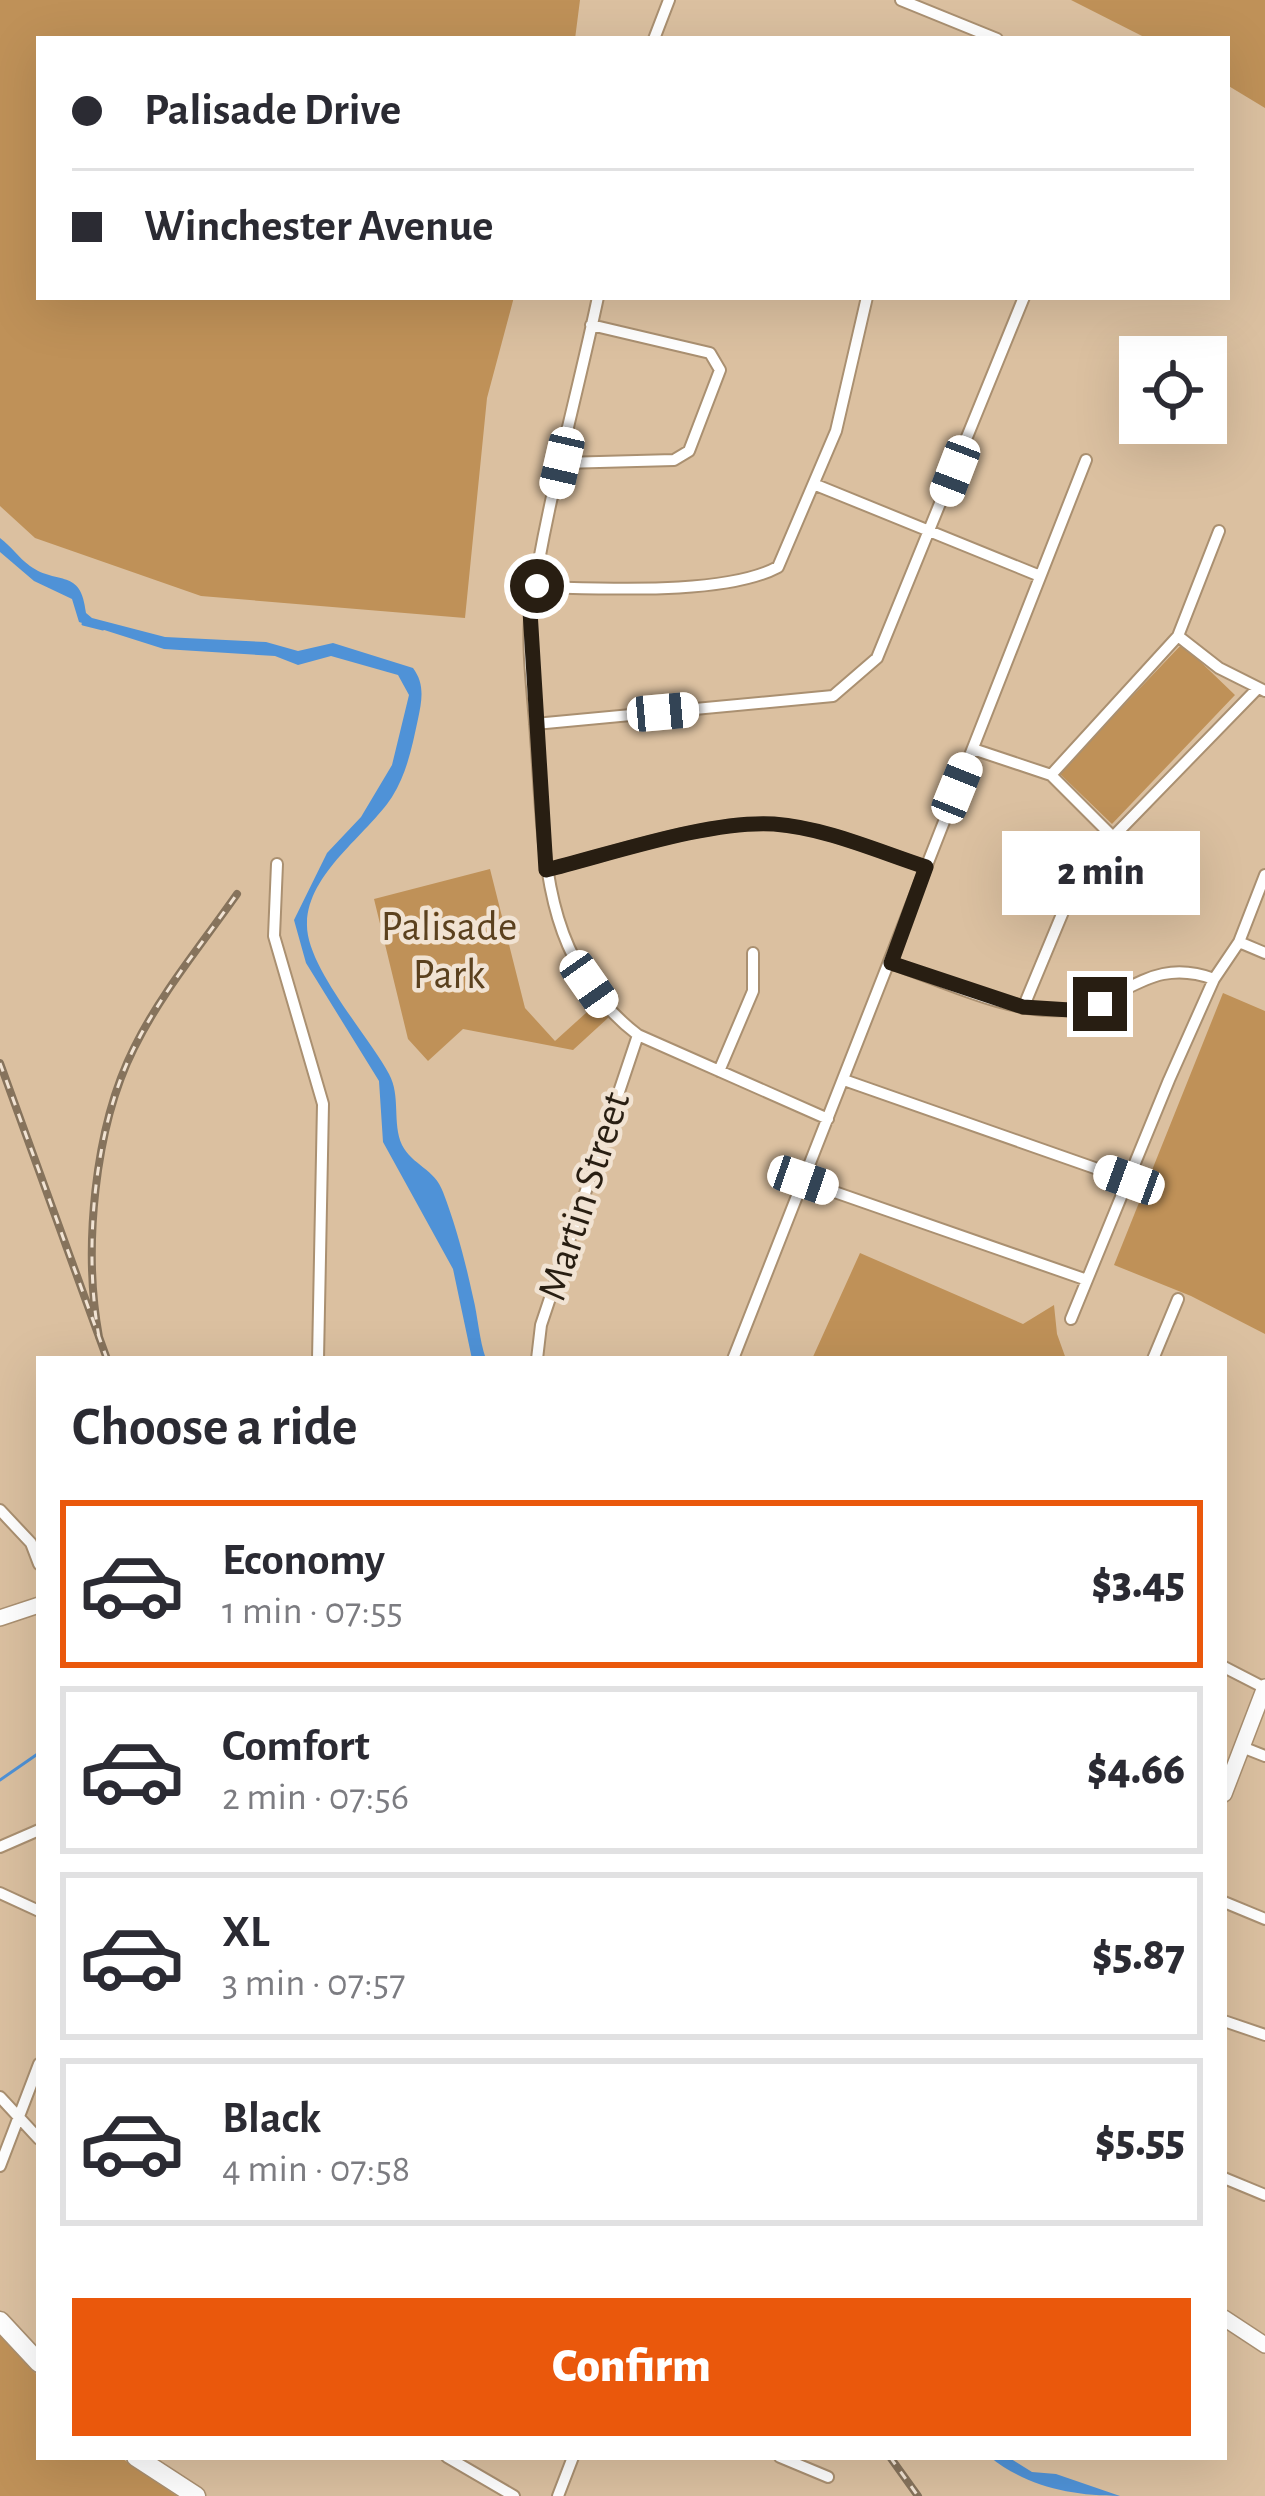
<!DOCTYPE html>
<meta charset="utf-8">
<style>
body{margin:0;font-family:"Alegreya Sans",sans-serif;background:#f2f2f3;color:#2b2b33;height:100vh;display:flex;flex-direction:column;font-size:45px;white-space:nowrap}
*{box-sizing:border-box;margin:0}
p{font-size:39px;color:#7c7c81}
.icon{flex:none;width:66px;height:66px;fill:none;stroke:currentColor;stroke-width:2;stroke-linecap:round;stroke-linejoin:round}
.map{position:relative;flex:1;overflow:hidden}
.panel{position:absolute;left:36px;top:1356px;width:1191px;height:1104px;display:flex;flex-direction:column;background:#fff;border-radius:0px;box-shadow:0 12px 48px #0002}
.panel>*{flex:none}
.top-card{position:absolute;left:36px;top:36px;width:1194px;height:264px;border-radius:0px;box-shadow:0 12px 48px #0002;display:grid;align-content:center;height:264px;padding:0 36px;background:#fff}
.fabs{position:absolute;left:1119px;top:336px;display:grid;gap:24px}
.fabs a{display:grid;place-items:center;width:108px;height:108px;border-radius:0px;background:#fff;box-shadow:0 12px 48px #0002;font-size:60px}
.end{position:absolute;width:54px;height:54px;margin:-27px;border:15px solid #281e12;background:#fff;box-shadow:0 0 0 6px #fff}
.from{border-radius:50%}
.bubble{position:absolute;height:84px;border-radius:0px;background:#fff;box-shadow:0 12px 48px #0002;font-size:39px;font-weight:800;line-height:84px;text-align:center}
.car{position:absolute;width:36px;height:72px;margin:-36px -18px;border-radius:15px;box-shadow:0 0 9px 3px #0007;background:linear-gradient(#fff 24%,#345 0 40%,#fff 0 76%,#345 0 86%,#fff 0)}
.top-card b{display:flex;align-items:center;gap:42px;height:114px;font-size:45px}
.top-card b+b{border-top:3px solid #e1e1e2}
.top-card i{width:30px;height:30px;background:#2b2b33}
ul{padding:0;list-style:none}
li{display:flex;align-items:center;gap:36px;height:168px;margin:0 24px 18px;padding:0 12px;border:6px solid #e1e1e2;border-radius:0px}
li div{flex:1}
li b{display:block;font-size:45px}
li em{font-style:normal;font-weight:800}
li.active{border-color:#ea580c}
li>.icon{width:108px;height:108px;stroke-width:1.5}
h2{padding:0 36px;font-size:54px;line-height:144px}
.button{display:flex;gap:24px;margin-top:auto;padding:24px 36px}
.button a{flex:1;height:138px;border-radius:0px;background:#ea580c;color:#fff;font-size:48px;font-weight:800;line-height:138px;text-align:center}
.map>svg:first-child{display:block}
</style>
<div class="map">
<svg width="1265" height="2496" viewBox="0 0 1265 2496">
<rect width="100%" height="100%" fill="#dbc0a0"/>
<path fill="#bf9158" d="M 0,0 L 580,0 L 575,39 L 39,39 L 39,297 L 514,297 L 487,398 L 465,618 L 201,596 L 35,538 L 0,506 Z
M 1071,0 L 1265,0 L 1265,108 L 1227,85 L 1227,39 L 1148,39 Z
M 1182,644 L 1235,695 L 1112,824 L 1059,773 Z
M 490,869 L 525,1008 L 555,1041 L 597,1003 L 609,1017 L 573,1050 L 463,1029 L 428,1061 L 408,1039 L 374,899 Z
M 1223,993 L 1265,1011 L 1265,1334 L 1191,1296 L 1114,1265 Z
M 860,1253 L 1023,1324 L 1054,1305 L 1057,1334 L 1066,1359 L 812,1359 Z
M 0,2335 L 39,2377 L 39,2457 L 120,2457 L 177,2496 L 0,2496 Z"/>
<path fill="#4f92d7" d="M 0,538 C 11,546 19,558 30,566 C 58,586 81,567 86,613 L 92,618 L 165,637 L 266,642 L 298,651 L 333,643 L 413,668 C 425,684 422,700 418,719 C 412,747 407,773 392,797 C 367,835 308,873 307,923 C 305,966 369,1036 389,1074 C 401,1096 392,1123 402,1145 C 412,1165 435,1169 443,1192 C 456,1226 465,1260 473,1297 C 478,1317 479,1339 486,1359 L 472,1359 L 453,1269 L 383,1142 L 379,1081 L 306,963 L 294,920 L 327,853 L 361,817 L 392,765 L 409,695 L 398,675 L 331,656 L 298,665 L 275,656 L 164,649 L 79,622 L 72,599 L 34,581 L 0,552 Z
M 990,2457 L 1008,2457 L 1032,2472 L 1056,2474 L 1120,2496 C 1073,2496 1027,2487 990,2457 Z"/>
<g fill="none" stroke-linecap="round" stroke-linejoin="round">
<path stroke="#4f92d7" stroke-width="3" d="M 83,624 L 103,629
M 0,1780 L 39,1753"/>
<g stroke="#aa9071" stroke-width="14">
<path id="street" d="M 901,0 L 997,39
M 654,39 L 669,0
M 598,297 C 576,401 546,505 531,609 C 526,646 534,699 536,737 C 545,850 539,959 638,1035 L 828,1119
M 562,463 L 674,460 L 689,451 L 720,370 L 710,353 L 591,325
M 816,485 L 1040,576
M 537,587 C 600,588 724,596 778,567 L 836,431 L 867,297
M 1178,636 L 1219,668 L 1265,691
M 535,724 L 833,696 L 877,658 L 1024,297
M 973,749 L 1051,775 L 1113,837
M 1051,775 L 1178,636 L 1219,531
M 277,864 L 274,936 L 323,1104 L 318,1359
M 546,870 C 611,854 709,820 774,824 C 826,828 877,851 926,867
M 1239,942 L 1265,953
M 891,963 C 941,980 1010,1014 1063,1010 C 1123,1007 1146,954 1214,979
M 1023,1008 L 1075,883 L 1113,837 L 1256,690
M 719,1071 L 753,991 L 753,953
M 844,1080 L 1129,1180
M 803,1181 L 1087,1280
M 1071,1319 L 1169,1080 L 1214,979 L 1239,942 L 1265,875
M 537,1359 L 541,1325 L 638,1035
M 733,1359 L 1086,460
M 1153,1359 L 1178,1299
M 0,1510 L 31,1543 L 39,1564
M 1224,1667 L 1265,1688
M 1242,1747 L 1265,1756
M 0,1847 L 39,1830
M 0,1893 L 39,1911
M 1224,1902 L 1265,1919
M 1224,2021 L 1265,2035
M 0,2097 L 39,2139
M 0,2166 L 39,2064
M 1224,2178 L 1265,2195
M 447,2457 L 514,2496
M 780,2457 L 828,2477
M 558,2496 L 573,2457"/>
</g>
<g stroke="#aa9071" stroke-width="18">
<path id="secondary" d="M 0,1618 L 39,1605
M 1224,1794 L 1265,1687
M 1224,2318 L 1265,2345"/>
</g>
<g stroke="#aa9071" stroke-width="21">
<path id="primary" d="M 0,2321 L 39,2363
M 136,2457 L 196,2496"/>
</g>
<use href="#street" stroke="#fff" stroke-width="10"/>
<use href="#secondary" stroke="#fff" stroke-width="15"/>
<use href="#primary" stroke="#fff" stroke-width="18"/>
<g stroke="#86735c" stroke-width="8">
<path id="rail" d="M 0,1063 L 107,1359
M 99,1337 C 83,1250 94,1128 134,1048 C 161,993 202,944 237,894
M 890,2457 L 918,2496"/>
</g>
<use href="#rail" stroke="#f1e3d3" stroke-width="3" stroke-dasharray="9" stroke-linecap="butt"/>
</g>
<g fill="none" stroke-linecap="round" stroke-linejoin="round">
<path stroke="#281e12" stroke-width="15" d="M 537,586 L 530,611 L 546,870 C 611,854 709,820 774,824 C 826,828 877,851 926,867 L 891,963 L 1023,1007 L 1070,1010 L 1100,1004"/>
</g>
<g text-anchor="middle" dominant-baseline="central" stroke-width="9" stroke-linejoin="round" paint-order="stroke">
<g font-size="42" fill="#5b411e" stroke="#f1e3d3">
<text x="449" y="927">Palisade<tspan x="449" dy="48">Park</tspan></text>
</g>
<g font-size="42" fill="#281e12" stroke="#f1e3d3">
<text transform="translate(584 1196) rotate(-72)">Martin Street</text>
</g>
</g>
</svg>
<div class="fabs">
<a><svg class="icon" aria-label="locate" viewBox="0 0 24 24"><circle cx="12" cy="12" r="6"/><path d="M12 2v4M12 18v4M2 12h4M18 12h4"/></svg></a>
</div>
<i class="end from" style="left:537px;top:586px"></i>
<i class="end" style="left:1100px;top:1004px"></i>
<div class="bubble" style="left:1002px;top:831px;width:198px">2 min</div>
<i class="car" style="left:562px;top:463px;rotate:193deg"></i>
<i class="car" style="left:955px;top:471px;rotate:201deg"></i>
<i class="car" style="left:663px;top:712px;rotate:85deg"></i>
<i class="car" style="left:957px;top:788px;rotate:22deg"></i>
<i class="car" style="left:589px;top:984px;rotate:145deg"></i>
<i class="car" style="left:803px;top:1180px;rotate:109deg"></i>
<i class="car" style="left:1129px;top:1180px;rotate:290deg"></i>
<div class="top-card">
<b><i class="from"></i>Palisade Drive</b>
<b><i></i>Winchester Avenue</b>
</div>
<section class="panel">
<h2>Choose a ride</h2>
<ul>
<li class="active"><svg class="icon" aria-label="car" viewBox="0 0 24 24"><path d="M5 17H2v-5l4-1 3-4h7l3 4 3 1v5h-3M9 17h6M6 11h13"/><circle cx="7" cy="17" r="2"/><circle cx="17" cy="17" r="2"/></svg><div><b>Economy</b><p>1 min · 07:55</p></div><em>$3.45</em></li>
<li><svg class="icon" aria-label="car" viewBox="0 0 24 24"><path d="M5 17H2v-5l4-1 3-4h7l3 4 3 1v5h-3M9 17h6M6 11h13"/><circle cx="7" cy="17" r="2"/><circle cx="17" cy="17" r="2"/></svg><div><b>Comfort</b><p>2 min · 07:56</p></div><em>$4.66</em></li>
<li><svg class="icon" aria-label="car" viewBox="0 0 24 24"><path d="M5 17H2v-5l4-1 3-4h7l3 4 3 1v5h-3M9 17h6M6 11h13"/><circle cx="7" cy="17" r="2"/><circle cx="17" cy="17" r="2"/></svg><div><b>XL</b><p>3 min · 07:57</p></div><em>$5.87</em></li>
<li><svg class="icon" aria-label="car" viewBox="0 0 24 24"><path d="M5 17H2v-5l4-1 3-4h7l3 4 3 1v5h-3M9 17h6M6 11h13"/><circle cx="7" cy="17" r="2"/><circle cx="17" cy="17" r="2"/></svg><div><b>Black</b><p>4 min · 07:58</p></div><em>$5.55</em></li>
</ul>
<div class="button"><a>Confirm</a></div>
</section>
</div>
